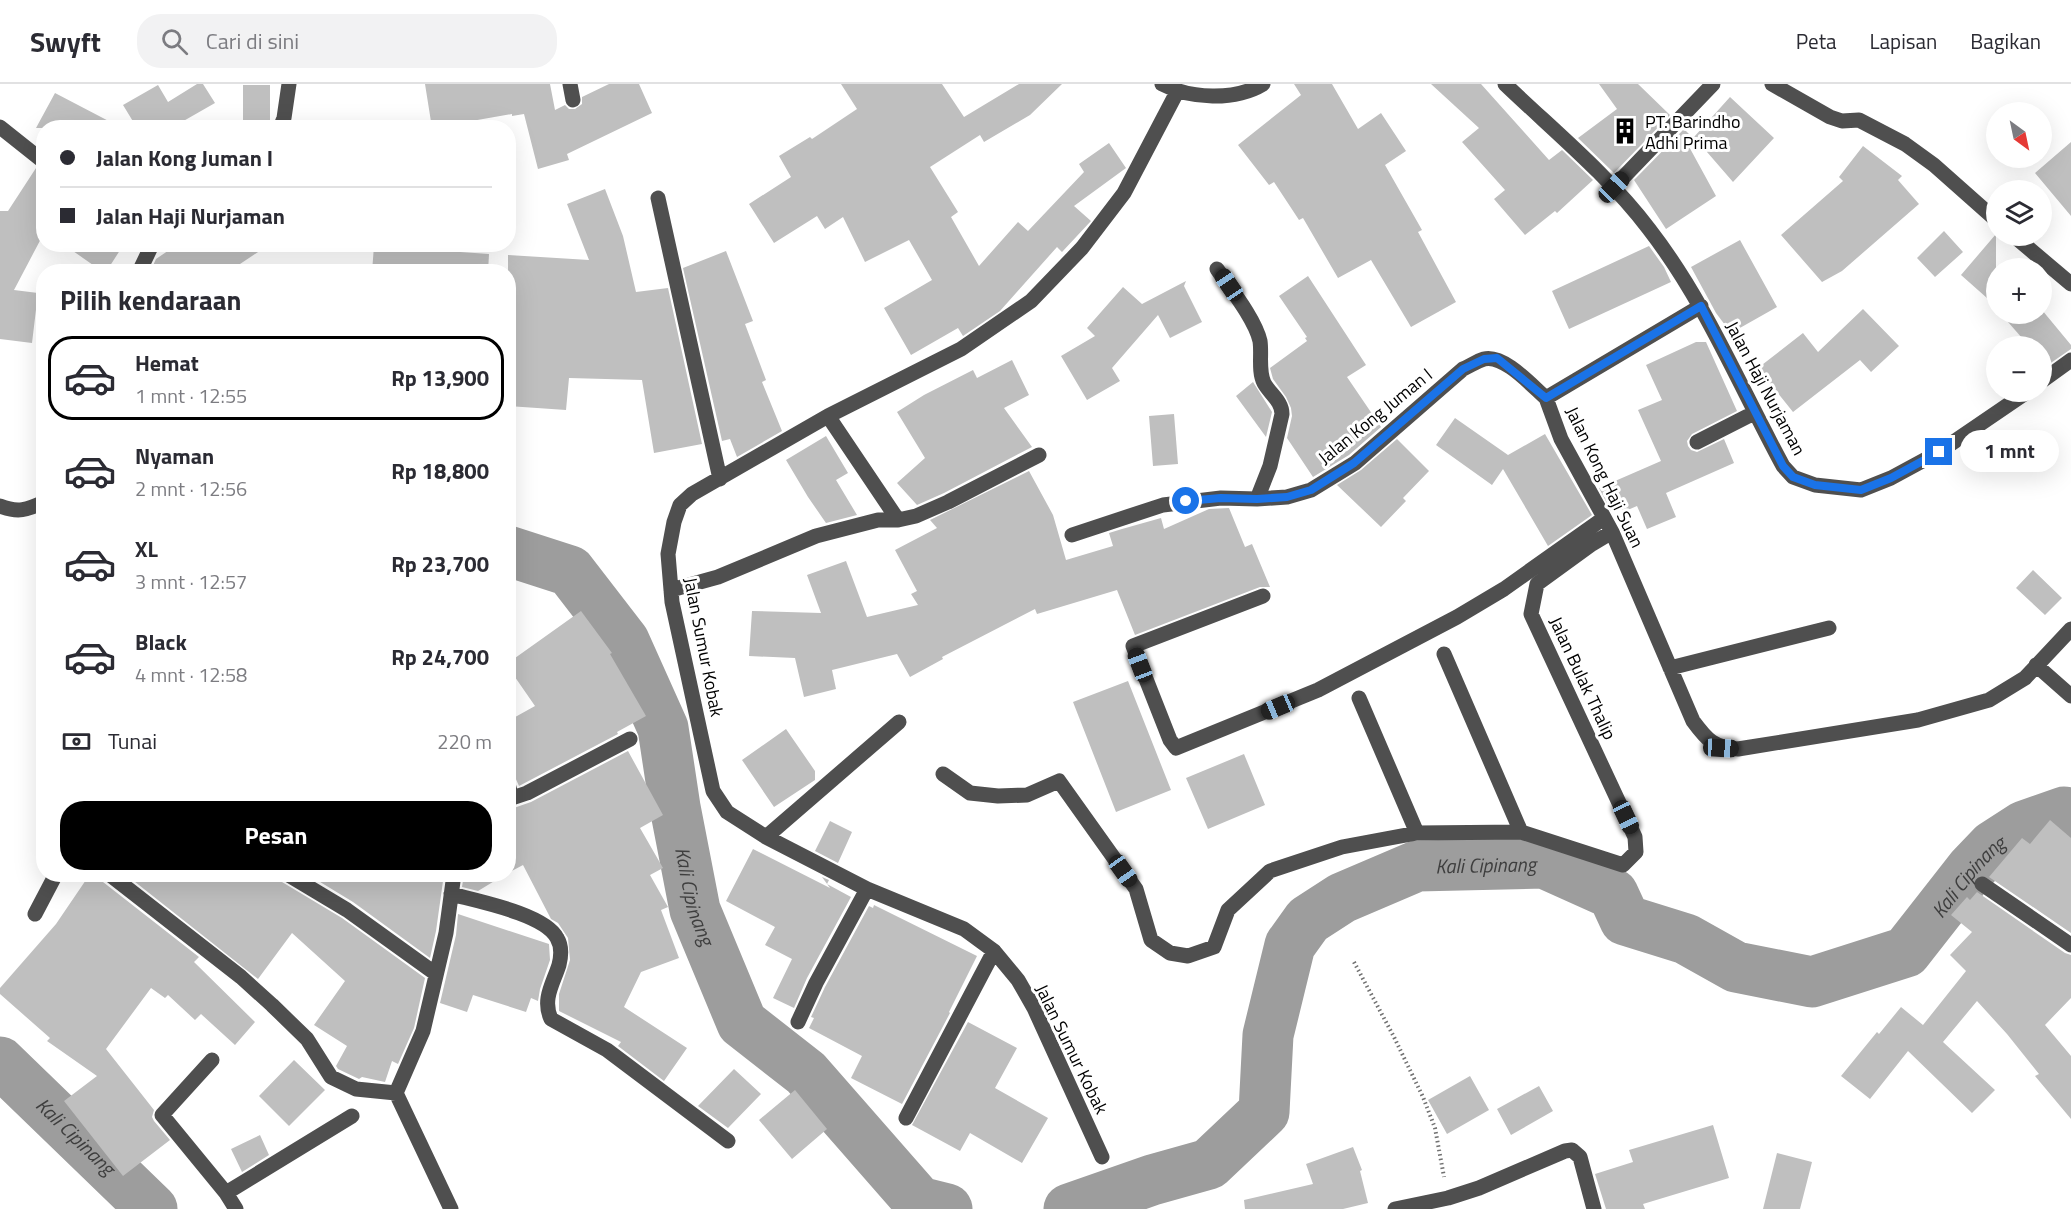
<!DOCTYPE html>
<html lang="id">
<meta charset="utf-8">
<style>
body{margin:0;font-family:"Titillium Web",sans-serif;background:#f2f2f3;color:#2b2b33;height:100vh;display:flex;flex-direction:column;font-size:22px;white-space:nowrap}
*{box-sizing:border-box;margin:0}
p{font-size:20px;color:#7c7c81}
.icon{flex:none;width:33px;height:33px;fill:none;stroke:currentColor;stroke-width:2;stroke-linecap:round;stroke-linejoin:round}
.map{position:relative;flex:1;overflow:hidden}
.details{position:absolute;left:36px;top:180px;width:480px;height:618px;display:flex;flex-direction:column;background:#fff;border-radius:24px;box-shadow:0 6px 24px #0002}
.details>*{flex:none}
.guide{position:absolute;left:36px;top:36px;width:480px;height:132px;border-radius:24px;box-shadow:0 6px 24px #0002;display:grid;align-content:center;height:132px;padding:0 24px;background:#fff}
.needle{width:39px;rotate:147deg}
.controls{position:absolute;left:1986px;top:18px;display:grid;gap:12px}
.controls a{display:grid;place-items:center;width:66px;height:66px;border-radius:50%;background:#fff;box-shadow:0 6px 24px #0002;font-size:30px}
.end{position:absolute;width:27px;height:27px;margin:-14px;border:8px solid #1a73e8;background:#fff;box-shadow:0 0 0 3px #fff}
.from{border-radius:50%}
.bubble{position:absolute;height:42px;border-radius:21px;background:#fff;box-shadow:0 6px 24px #0002;font-size:20px;font-weight:700;line-height:42px;text-align:center}
.car{position:absolute;width:18px;height:36px;margin:-18px -9px;border-radius:8px;box-shadow:0 0 4px 2px #0007;background:linear-gradient(#222 24%,#8ab4d8 0 40%,#222 0 76%,#8ab4d8 0 86%,#222 0)}
.guide b{display:flex;align-items:center;gap:21px;height:57px;font-size:22px}
.guide b+b{border-top:2px solid #e1e1e2}
.guide i{width:15px;height:15px;background:#2b2b33}
ul{padding:0;list-style:none}
li{display:flex;align-items:center;gap:18px;height:84px;margin:0 12px 9px;padding:0 12px;border:3px solid transparent;border-radius:24px}
li div{flex:1}
li b{display:block;font-size:22px}
li em{font-style:normal;font-weight:700}
li.selected{border-color:#000}
li>.icon{width:54px;height:54px;stroke-width:1.5}
h2{padding:0 24px;font-size:27px;line-height:72px}
.pay{display:flex;align-items:center;gap:15px;height:66px;padding:0 24px;font-size:22px}
.pay p{margin-inline-start:auto}
.cta{display:flex;gap:12px;margin-top:auto;padding:12px 24px}
.cta a{flex:1;height:69px;border-radius:24px;background:#000;color:#fff;font-size:24px;font-weight:700;line-height:69px;text-align:center}
header{display:flex;align-items:center;gap:36px;box-sizing:border-box;height:84px;padding:0 30px;background:#fff;border-bottom:2px solid #e1e1e2}
header strong{font-size:28px}
nav{display:flex;gap:33px;margin-inline-start:auto;font-size:21px}
.search{width:420px;height:54px;background:#f2f2f3;display:flex;align-items:center;gap:15px;box-sizing:border-box;padding:0 21px;border-radius:24px;color:#7c7c81;font-size:22px}
.map>svg:first-child{display:block}
</style>
<header>
<strong>Swyft</strong>
<div class="search"><svg class="icon" aria-label="search" viewBox="0 0 24 24"><circle cx="10" cy="10" r="6"/><path d="M15 15l6 6"/></svg>Cari di sini</div>
<nav><a>Peta</a><a>Lapisan</a><a>Bagikan</a></nav>
</header>
<div class="map">
<svg width="2071" height="1125" viewBox="0 0 2071 1125">
<rect width="100%" height="100%" fill="#fff"/>
<g fill="none" stroke-linecap="round" stroke-linejoin="round">
<g stroke="#9d9d9d" stroke-width="51">
<path id="s1" d="M 508,467 L 570,487 L 624,557 L 663,644 L 675,723 L 695,826 L 742,939 L 806,989 L 919,1118 L 947,1125"/>
<path id="s2" d="M 0,978 L 152,1125"/>
<path id="s3" d="M 1069,1125 L 1152,1096 L 1209,1080 L 1264,1028 L 1268,951 L 1290,861 L 1308,836 L 1342,814 L 1417,782 L 1544,779 L 1613,810 L 1625,836 L 1686,855 L 1736,883 L 1812,898 L 1906,868 L 1971,785 L 1993,762 L 2024,742 L 2064,728 L 2071,729"/>
</g>
</g>
<path fill="#bfbfbf" d="M 197,0 L 203,0 L 215,19 L 180,39 L 183,44 L 127,44 L 134,39 L 123,21 L 158,1 L 168,18 Z
M 425,0 L 550,0 L 555,26 L 565,21 L 569,25 L 575,25 L 582,20 L 582,13 L 609,0 L 639,0 L 652,29 L 567,70 L 569,76 L 538,85 L 524,30 L 512,32 L 512,30 L 432,44 Z
M 841,0 L 942,0 L 964,33 L 1019,0 L 1062,0 L 1030,31 L 984,58 L 980,51 L 930,83 L 958,128 L 951,133 L 979,182 L 1018,138 L 1028,147 L 1084,88 L 1079,80 L 1109,59 L 1126,84 L 1074,122 L 1091,137 L 1062,168 L 1057,163 L 1000,227 L 963,252 L 958,244 L 911,271 L 884,224 L 932,196 L 909,156 L 865,178 L 843,133 L 825,145 L 817,132 L 774,159 L 749,120 L 791,93 L 779,72 L 810,53 L 812,55 L 857,25 Z
M 1294,0 L 1332,0 L 1358,45 L 1381,29 L 1406,67 L 1385,81 L 1422,146 L 1418,148 L 1456,218 L 1411,243 L 1371,176 L 1338,194 L 1303,134 L 1299,136 L 1274,98 L 1269,101 L 1238,61 L 1301,11 Z
M 1431,0 L 1481,0 L 1549,76 L 1562,66 L 1593,96 L 1557,129 L 1555,127 L 1525,151 L 1494,115 L 1505,106 L 1462,58 L 1479,44 Z
M 1599,0 L 1638,0 L 1670,31 L 1614,89 L 1578,54 L 1617,25 Z
M 243,1 L 270,1 L 270,44 L 243,44 Z
M 55,9 L 122,44 L 36,44 Z
M 1730,13 L 1774,54 L 1733,98 L 1694,53 Z
M 1684,45 L 1694,55 L 1687,59 L 1716,112 L 1666,145 L 1634,96 Z
M 2071,58 L 2071,132 L 2035,89 Z
M 1863,62 L 1902,92 L 1898,96 L 1919,120 L 1842,187 L 1822,198 L 1781,151 L 1843,97 L 1839,93 Z
M 36,84 L 44,88 L 44,149 L 14,206 L 38,209 L 32,259 L 0,255 L 0,127 L 8,127 Z
M 605,105 L 623,152 L 636,208 L 668,204 L 702,360 L 654,369 L 642,296 L 569,294 L 566,326 L 508,322 L 508,171 L 589,176 L 567,120 Z
M 1944,147 L 1963,168 L 1935,193 L 1917,174 Z
M 1996,150 L 1996,222 L 1961,191 Z
M 1740,156 L 1777,223 L 1731,249 L 1716,229 L 1691,183 Z
M 63,160 L 124,160 L 106,188 L 103,188 Z
M 178,160 L 270,160 L 228,188 L 150,188 L 156,175 Z
M 374,162 L 489,170 L 488,188 L 372,188 Z
M 1649,162 L 1664,183 L 1671,198 L 1569,245 L 1552,207 Z
M 726,167 L 753,237 L 745,240 L 766,296 L 762,298 L 782,347 L 737,373 L 730,355 L 722,357 L 683,184 Z
M 1308,192 L 1366,281 L 1347,293 L 1381,343 L 1349,371 L 1313,393 L 1287,354 L 1292,332 L 1291,324 L 1286,313 L 1273,295 L 1270,284 L 1307,257 L 1305,254 L 1307,253 L 1279,212 Z
M 1186,197 L 1184,202 L 1202,238 L 1170,254 L 1158,231 L 1112,284 L 1120,297 L 1087,316 L 1061,272 L 1095,252 L 1087,244 L 1123,203 L 1142,220 Z
M 1863,225 L 1899,262 L 1871,288 L 1860,276 L 1793,328 L 1758,284 L 1803,249 L 1818,268 Z
M 2042,226 L 2071,261 L 2071,265 L 2042,285 L 2042,262 L 2029,262 L 2001,230 L 2042,230 Z
M 1696,258 L 1706,258 L 1737,327 L 1692,350 L 1687,357 L 1688,362 L 1691,366 L 1697,368 L 1724,355 L 1734,379 L 1666,409 L 1676,433 L 1647,445 L 1637,422 L 1623,428 L 1620,422 L 1611,427 L 1599,404 L 1661,377 L 1638,326 L 1662,316 L 1646,281 Z
M 1012,276 L 1029,311 L 1004,324 L 1032,363 L 944,409 L 917,421 L 897,399 L 925,374 L 897,328 L 924,311 L 973,286 L 977,294 Z
M 1253,298 L 1272,328 L 1266,353 L 1236,312 Z
M 1174,330 L 1178,380 L 1153,382 L 1149,332 Z
M 1455,334 L 1508,371 L 1545,350 L 1592,431 L 1548,462 L 1503,385 L 1492,401 L 1436,361 Z
M 826,352 L 848,389 L 836,396 L 857,431 L 826,439 L 808,413 L 786,376 Z
M 1397,355 L 1429,387 L 1403,414 L 1406,417 L 1381,443 L 1337,401 L 1361,386 Z
M 1029,387 L 1053,431 L 1066,476 L 1113,462 L 1109,449 L 1122,445 L 1161,434 L 1164,445 L 1209,425 L 1229,424 L 1245,463 L 1252,460 L 1270,503 L 1260,503 L 1135,551 L 1117,506 L 1037,530 L 1035,525 L 942,573 L 943,575 L 910,593 L 897,570 L 832,586 L 836,605 L 804,613 L 795,574 L 749,572 L 752,527 L 821,529 L 807,491 L 846,477 L 867,533 L 918,521 L 911,510 L 917,507 L 895,466 L 937,444 L 930,436 Z
M 2033,486 L 2062,514 L 2045,531 L 2016,504 Z
M 581,527 L 612,569 L 610,570 L 646,632 L 617,648 L 618,650 L 519,702 L 515,693 L 508,690 L 508,637 L 535,622 L 508,583 L 508,579 Z
M 1128,597 L 1171,706 L 1116,728 L 1073,618 Z
M 786,645 L 815,687 L 815,696 L 774,723 L 742,676 Z
M 628,667 L 663,731 L 640,744 L 663,784 L 650,791 L 668,823 L 661,826 L 679,874 L 641,888 L 624,923 L 687,964 L 664,997 L 618,962 L 621,958 L 559,927 L 559,910 L 570,876 L 568,854 L 558,839 L 551,835 L 523,781 L 508,789 L 508,726 L 531,718 Z
M 1244,670 L 1265,721 L 1208,745 L 1186,694 Z
M 2050,736 L 2071,754 L 2071,849 L 1989,793 L 2022,754 L 2030,760 Z
M 830,737 L 852,748 L 838,779 L 815,767 Z
M 753,765 L 830,804 L 822,793 L 829,796 L 827,800 L 851,813 L 807,894 L 794,924 L 773,914 L 792,875 L 765,861 L 775,843 L 726,817 Z
M 90,790 L 99,790 L 103,798 L 199,873 L 194,878 L 255,938 L 235,961 L 201,930 L 195,936 L 168,911 L 165,914 L 151,904 L 106,965 L 154,1026 L 152,1033 L 154,1037 L 170,1056 L 123,1092 L 64,1017 L 97,992 L 47,957 L 50,954 L 0,910 L 0,904 L 56,840 Z
M 125,790 L 277,790 L 282,798 L 342,834 L 425,894 L 414,944 L 398,980 L 392,977 L 385,998 L 362,993 L 359,995 L 338,985 L 336,982 L 347,962 L 314,941 L 345,897 L 292,849 L 258,895 Z
M 307,790 L 444,790 L 436,847 L 430,874 L 353,818 Z
M 464,790 L 506,790 L 478,807 L 462,803 Z
M 1977,808 L 2065,869 L 2071,871 L 2071,914 L 2045,941 L 2071,972 L 2071,1035 L 2035,992 L 2039,990 L 2007,950 L 1977,917 L 1943,958 L 1995,1006 L 1972,1029 L 1908,967 L 1870,1015 L 1841,992 L 1877,948 L 1879,950 L 1901,923 L 1923,941 L 1966,887 L 1950,871 L 1972,848 L 1951,831 L 1967,813 L 1970,816 Z
M 874,821 L 977,872 L 949,928 L 950,929 L 902,1020 L 851,994 L 862,972 L 809,944 L 814,934 L 811,933 L 825,903 L 869,822 L 873,824 Z
M 458,830 L 549,860 L 550,876 L 540,905 L 538,917 L 531,914 L 526,928 L 473,911 L 467,928 L 440,919 L 456,851 Z
M 968,938 L 1017,964 L 995,1004 L 1048,1034 L 1022,1079 L 970,1049 L 960,1067 L 912,1041 Z
M 294,976 L 325,1006 L 289,1042 L 259,1012 Z
M 734,985 L 761,1010 L 728,1044 L 698,1022 Z
M 1470,992 L 1489,1026 L 1447,1050 L 1428,1016 Z
M 1539,1002 L 1553,1027 L 1511,1051 L 1497,1025 Z
M 795,1006 L 827,1045 L 792,1075 L 759,1036 Z
M 1713,1041 L 1729,1094 L 1643,1120 L 1645,1125 L 1606,1125 L 1595,1090 L 1633,1078 L 1629,1066 Z
M 260,1051 L 269,1071 L 242,1088 L 231,1065 Z
M 1353,1063 L 1362,1086 L 1360,1087 L 1368,1119 L 1343,1125 L 1245,1125 L 1244,1116 L 1313,1100 L 1306,1080 Z
M 1777,1069 L 1812,1078 L 1800,1125 L 1763,1125 Z"/>
<g fill="none" stroke-linecap="round" stroke-linejoin="round">
<path stroke="#717171" stroke-width="4" stroke-dasharray="1.5 3" stroke-linecap="butt" d="M 1354,878 L 1394,953 L 1423,1013 L 1435,1044 L 1444,1093"/>
<path stroke="#4f4f4f" stroke-width="15" d="M 570,0 L 573,16
M 1162,0 C 1190,15 1235,17 1263,0
M 1505,0 C 1554,47 1608,91 1649,145 C 1705,217 1740,303 1783,382 L 1793,393 L 1815,401 L 1861,406 L 1891,394 L 1939,368 L 2027,308
M 1772,0 L 1830,33 L 1842,37 L 1859,36 L 1905,60 L 1934,81 L 1996,136
M 0,43 L 44,78
M 280,44 L 284,34 L 289,0
M 1614,103 L 1713,0
M 658,114 L 720,395
M 2014,152 L 2071,200
M 1217,185 C 1230,204 1255,235 1260,257 C 1262,270 1258,287 1264,299 C 1270,310 1282,317 1282,330 L 1270,382 L 1257,415
M 139,188 L 150,165
M 1701,222 L 1546,314 L 1561,355 L 1612,448 L 1693,637 C 1707,656 1714,664 1738,665 L 1918,636 L 1989,616 L 2025,594 L 2071,545
M 2042,297 L 2071,276
M 828,332 L 898,436
M 1697,358 L 1754,329
M 0,422 C 18,429 27,426 44,418
M 1072,451 L 1163,421 L 1221,414 L 1257,415 L 1287,413 L 1311,406 L 1355,379 L 1463,285 C 1470,282 1477,277 1484,275 C 1504,270 1532,302 1546,314
M 671,506 L 718,493 L 816,452 L 878,436 L 898,436 L 916,432 L 948,418 L 1039,371
M 1263,512 L 1133,562 L 1170,656 L 1176,664 L 1318,606 L 1457,533 L 1504,505 L 1604,434
M 1444,570 L 1521,748
M 2036,581 L 2071,612
M 1670,584 L 1829,544
M 1359,614 L 1417,749
M 943,690 L 970,709 L 998,712 L 1027,711 L 1059,697 L 1136,805 L 1151,856 L 1170,869 L 1188,872 L 1214,863 L 1228,826 L 1270,787 L 1342,763 L 1417,749 L 1521,748 L 1623,781 L 1636,768 L 1635,753 L 1531,530 L 1537,500 L 1592,460 L 1612,448
M 508,700 L 512,714 L 508,716
M 512,714 L 527,709 L 630,655
M 766,753 L 899,638
M 109,790 L 241,893 L 272,921 L 307,955 L 331,993 L 356,1005 L 396,1009
M 287,790 L 347,826 L 436,890
M 1982,800 L 2071,861
M 451,810 C 477,817 545,830 557,854 C 562,862 561,873 559,881 C 553,900 542,915 551,935 L 607,966 L 728,1057
M 35,830 L 56,790
M 798,938 L 816,899 L 867,805
M 212,976 L 162,1031 L 226,1109 L 236,1125
M 906,1034 L 994,867
M 1102,1073 L 1034,924 L 1018,896 L 994,867 L 964,845 L 867,805 L 766,753 L 727,728 L 713,707 L 672,518 L 668,470 L 674,438 L 680,421 L 692,410 L 828,332 L 961,265 L 1031,217 L 1082,164 L 1124,109 L 1177,8
M 226,1109 L 352,1032
M 451,1125 L 396,1009 L 423,947 L 446,849 L 454,790
M 1395,1125 L 1448,1114 L 1479,1104 L 1565,1067 L 1572,1066 L 1580,1073 L 1594,1125"/>
</g>
<g fill="none" stroke-linecap="round" stroke-linejoin="round">
<path stroke="#1a73e8" stroke-width="8" d="M 1186,417 L 1221,414 L 1257,415 L 1287,413 L 1311,406 L 1354,379 L 1463,285 L 1484,275 L 1497,274 L 1546,314 L 1701,222 L 1783,382 L 1793,393 L 1815,401 L 1861,406 L 1891,394 L 1939,368"/>
</g>
<defs>
<g id="building-bare" transform="scale(2.07)"><path d="M-4-6H4V6H1V3H-1V6H-4ZM-2.5-4.3h1.7v1.8h-1.7ZM.8-4.3h1.7v1.8H.8ZM-2.5-1h1.7V.8h-1.7ZM.8-1h1.7V.8H.8Z" fill="#000" stroke="#fff" stroke-width="2.5" paint-order="stroke"/></g>
</defs>
<g fill-rule="evenodd">
<use href="#building-bare" x="1625" y="47"/>
</g>
<g text-anchor="middle" dominant-baseline="central" stroke-width="6" stroke-linejoin="round" paint-order="stroke">
<g font-size="18" fill="#000" stroke="#fff" text-anchor="start">
<text x="1645" y="37">PT. Barindho<tspan x="1645" dy="21">Adhi Prima</tspan></text>
</g>
<g font-size="18" fill="#000" stroke="#fff">
<text transform="translate(1766 304) rotate(62)">Jalan Haji Nurjaman</text>
<text transform="translate(1375 332) rotate(-39)">Jalan Kong Juman I</text>
<text transform="translate(1605 393) rotate(64)">Jalan Kong Haji Suan</text>
<text transform="translate(704 563) rotate(79)">Jalan Sumur Kobak</text>
<text transform="translate(1583 594) rotate(65)">Jalan Bulak Thalip</text>
<text transform="translate(1072 965) rotate(64)">Jalan Sumur Kobak</text>
</g>
<g font-size="20" font-style="italic" fill="#3e3e3e" stroke="#fff">
<text stroke="none"><textPath href="#s3" startOffset="614">Kali Cipinang</textPath></text>
<text stroke="none"><textPath href="#s3" startOffset="1172">Kali Cipinang</textPath></text>
<text stroke="none"><textPath href="#s1" startOffset="420">Kali Cipinang</textPath></text>
<text stroke="none"><textPath href="#s2" startOffset="106">Kali Cipinang</textPath></text>
</g>
</g>
</svg>
<div class="controls">
<a><svg class="needle" viewBox="-14 -14 28 28"><path d="M0-13l5 13h-10z" fill="#e53935"/><path d="M0 13l5-13h-10z" fill="#7c7c81"/></svg></a>
<a><svg class="icon" aria-label="layers" viewBox="0 0 24 24"><path d="M12 4l9 5-9 5-9-5zM3 14l9 5 9-5"/></svg></a>
<a>+</a>
<a>−</a>
</div>
<i class="end from" style="left:1186px;top:417px"></i>
<i class="end" style="left:1939px;top:368px"></i>
<div class="bubble" style="left:1960px;top:346px;width:99px">1 mnt</div>
<i class="car" style="left:1614px;top:103px;rotate:44deg"></i>
<i class="car" style="left:1229px;top:201px;rotate:326deg"></i>
<i class="car" style="left:1140px;top:581px;rotate:339deg"></i>
<i class="car" style="left:1278px;top:623px;rotate:247deg"></i>
<i class="car" style="left:1721px;top:664px;rotate:93deg"></i>
<i class="car" style="left:1626px;top:733px;rotate:155deg"></i>
<i class="car" style="left:1123px;top:787px;rotate:145deg"></i>
<div class="guide">
<b><i class="from"></i>Jalan Kong Juman I</b>
<b><i></i>Jalan Haji Nurjaman</b>
</div>
<section class="details">
<h2>Pilih kendaraan</h2>
<ul>
<li class="selected"><svg class="icon" aria-label="car" viewBox="0 0 24 24"><path d="M5 17H2v-5l4-1 3-4h7l3 4 3 1v5h-3M9 17h6M6 11h13"/><circle cx="7" cy="17" r="2"/><circle cx="17" cy="17" r="2"/></svg><div><b>Hemat</b><p>1 mnt · 12:55</p></div><em>Rp 13,900</em></li>
<li><svg class="icon" aria-label="car" viewBox="0 0 24 24"><path d="M5 17H2v-5l4-1 3-4h7l3 4 3 1v5h-3M9 17h6M6 11h13"/><circle cx="7" cy="17" r="2"/><circle cx="17" cy="17" r="2"/></svg><div><b>Nyaman</b><p>2 mnt · 12:56</p></div><em>Rp 18,800</em></li>
<li><svg class="icon" aria-label="car" viewBox="0 0 24 24"><path d="M5 17H2v-5l4-1 3-4h7l3 4 3 1v5h-3M9 17h6M6 11h13"/><circle cx="7" cy="17" r="2"/><circle cx="17" cy="17" r="2"/></svg><div><b>XL</b><p>3 mnt · 12:57</p></div><em>Rp 23,700</em></li>
<li><svg class="icon" aria-label="car" viewBox="0 0 24 24"><path d="M5 17H2v-5l4-1 3-4h7l3 4 3 1v5h-3M9 17h6M6 11h13"/><circle cx="7" cy="17" r="2"/><circle cx="17" cy="17" r="2"/></svg><div><b>Black</b><p>4 mnt · 12:58</p></div><em>Rp 24,700</em></li>
</ul>
<div class="pay"><svg class="icon" aria-label="cash" viewBox="0 0 24 24"><path d="M3 7h18v10H3z"/><circle cx="12" cy="12" r="2"/></svg>Tunai<p>220 m</p></div>
<div class="cta"><a>Pesan</a></div>
</section>
</div>
